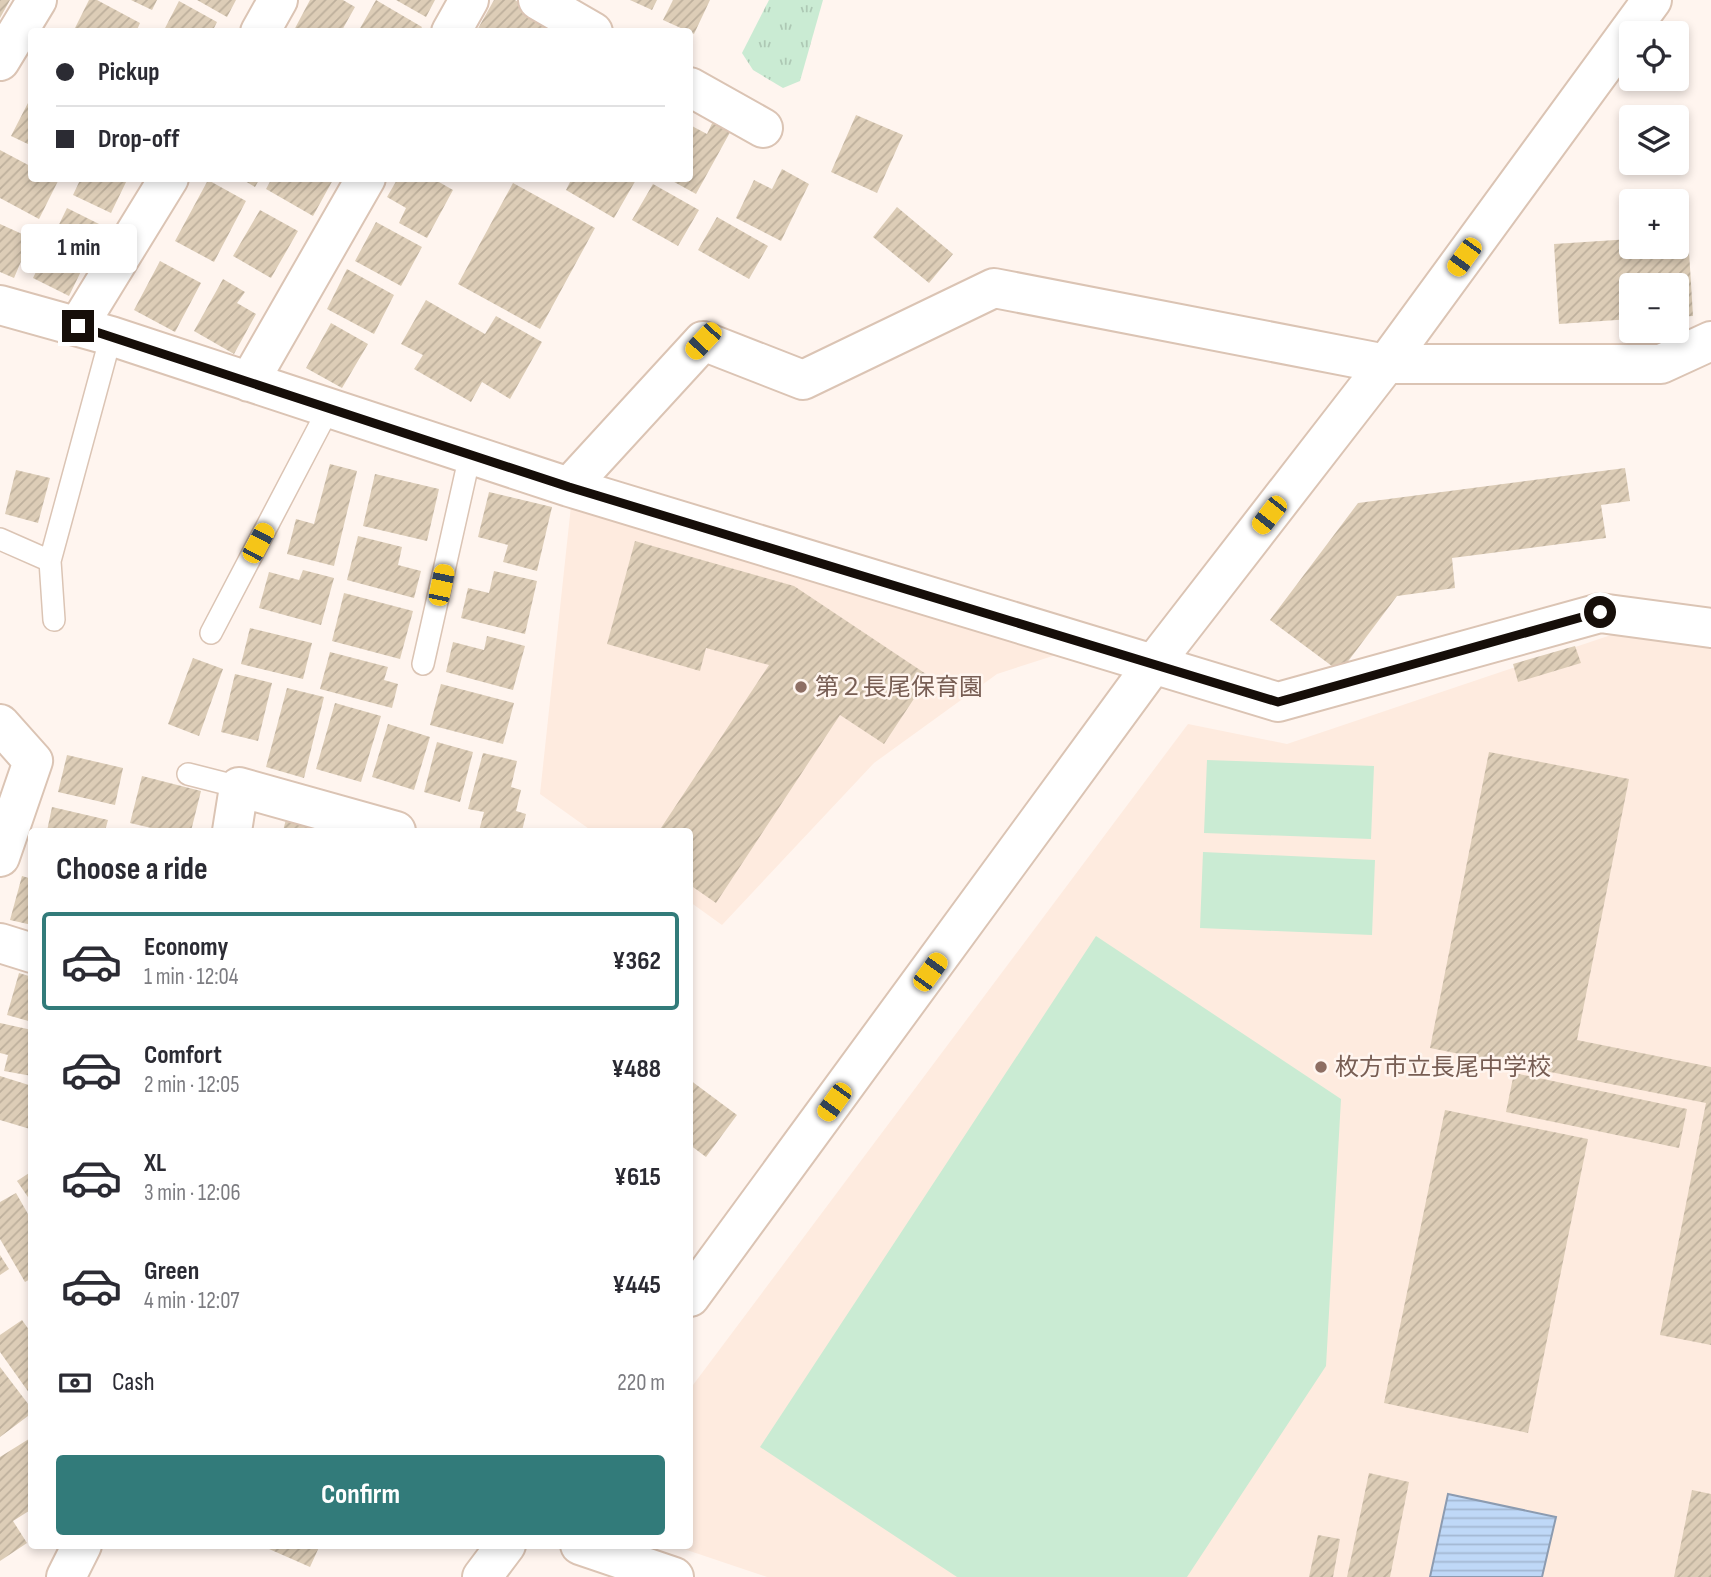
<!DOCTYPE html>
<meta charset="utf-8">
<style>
body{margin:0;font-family:"Sofia Sans Condensed","Noto Sans JP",sans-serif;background:#f2f2f3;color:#2b2b33;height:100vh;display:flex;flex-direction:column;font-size:26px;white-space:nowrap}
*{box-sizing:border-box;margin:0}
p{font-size:23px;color:#7c7c81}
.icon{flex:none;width:38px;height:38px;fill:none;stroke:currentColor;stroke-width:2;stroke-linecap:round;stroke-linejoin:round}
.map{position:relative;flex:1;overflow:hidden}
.drawer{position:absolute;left:28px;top:828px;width:665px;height:721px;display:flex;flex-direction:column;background:#fff;border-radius:7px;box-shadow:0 4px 10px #0003}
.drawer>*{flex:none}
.hud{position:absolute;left:28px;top:28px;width:665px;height:154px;border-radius:7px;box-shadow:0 4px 10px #0003;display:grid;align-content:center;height:154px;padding:0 28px;background:#fff}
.buttons{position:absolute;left:1619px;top:21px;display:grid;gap:14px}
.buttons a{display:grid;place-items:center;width:70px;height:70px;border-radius:7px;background:#fff;box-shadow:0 4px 10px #0003;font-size:35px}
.end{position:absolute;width:32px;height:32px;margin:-16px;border:9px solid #160e09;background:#fff;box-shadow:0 0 0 4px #fff}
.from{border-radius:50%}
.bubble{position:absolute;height:49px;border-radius:7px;background:#fff;box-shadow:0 4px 10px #0003;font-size:23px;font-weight:700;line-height:49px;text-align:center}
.car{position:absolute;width:21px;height:42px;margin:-21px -10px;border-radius:9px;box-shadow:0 0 5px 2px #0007;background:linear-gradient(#f5c518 24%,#345 0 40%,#f5c518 0 76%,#345 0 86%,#f5c518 0)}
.hud b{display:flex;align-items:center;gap:24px;height:66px;font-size:26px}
.hud b+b{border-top:2px solid #e1e1e2}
.hud i{width:18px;height:18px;background:#2b2b33}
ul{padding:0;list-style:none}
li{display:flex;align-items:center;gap:21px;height:98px;margin:0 14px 10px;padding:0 14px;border:4px solid transparent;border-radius:7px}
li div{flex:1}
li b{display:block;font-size:26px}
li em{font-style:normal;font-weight:700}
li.on{border-color:#327b7a}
li>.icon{width:63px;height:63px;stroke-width:1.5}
h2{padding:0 28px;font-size:32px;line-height:84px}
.pay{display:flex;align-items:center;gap:18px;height:77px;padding:0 28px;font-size:26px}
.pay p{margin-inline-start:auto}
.action{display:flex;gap:14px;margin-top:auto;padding:14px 28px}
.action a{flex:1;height:80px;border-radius:7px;background:#327b7a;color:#fff;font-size:28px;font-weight:700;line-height:80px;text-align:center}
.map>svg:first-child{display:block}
</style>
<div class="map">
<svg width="1711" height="1577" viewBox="0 0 1711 1577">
<defs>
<pattern id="park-tufts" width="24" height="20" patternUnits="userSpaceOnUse" patternTransform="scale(1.75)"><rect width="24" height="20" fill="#caebd3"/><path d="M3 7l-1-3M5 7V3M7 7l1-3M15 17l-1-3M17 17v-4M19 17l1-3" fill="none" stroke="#adc8b4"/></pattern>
<pattern id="water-rules" width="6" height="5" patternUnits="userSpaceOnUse" patternTransform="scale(1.75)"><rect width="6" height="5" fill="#bfd8f7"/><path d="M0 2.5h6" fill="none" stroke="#a3b8d2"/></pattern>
<pattern id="building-hatch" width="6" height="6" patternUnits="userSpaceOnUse" patternTransform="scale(1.75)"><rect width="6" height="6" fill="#ddcdb7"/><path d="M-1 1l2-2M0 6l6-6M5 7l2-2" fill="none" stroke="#bdaf9c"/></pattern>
</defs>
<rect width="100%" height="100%" fill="#fff5ef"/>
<path fill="#feebdf" d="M 571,506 L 1059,654 L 997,674 L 874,763 L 722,925 L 690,902 L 690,831 L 592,831 L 540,794 Z
M 1617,633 L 1711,645 L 1711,1577 L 767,1577 L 672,1545 L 690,1545 L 690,1389 L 1188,724 L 1287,744 Z"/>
<path fill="#caebd3" d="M 1207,760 L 1374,766 L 1371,839 L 1204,833 Z
M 1203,852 L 1375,860 L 1372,935 L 1200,928 Z
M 1096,936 L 1341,1099 L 1326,1366 L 1187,1577 L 957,1577 L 760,1447 Z"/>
<path fill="url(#park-tufts)" d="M 769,0 L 823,0 L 800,81 L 783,88 L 753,70 L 742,53 Z"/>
<path fill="url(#water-rules)" stroke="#8c9bb0" stroke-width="2" d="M 1448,1494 L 1556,1517 L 1542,1577 L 1430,1577 Z"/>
<path fill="url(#building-hatch)" d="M 0,0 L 10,0 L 0,18 Z
M 89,0 L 97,0 L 140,23 L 136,32 L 73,32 Z
M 131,0 L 157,0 L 152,10 Z
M 197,0 L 236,0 L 227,17 Z
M 310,0 L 343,0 L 355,7 L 341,32 L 293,32 Z
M 376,0 L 422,27 L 419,32 L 358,32 Z
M 396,0 L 435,0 L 426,17 Z
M 494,0 L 515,0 L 553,22 L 548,32 L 476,32 Z
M 630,0 L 657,0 L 652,10 Z
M 673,0 L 710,0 L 694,34 L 663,20 Z
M 179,1 L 217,22 L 212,32 L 163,32 Z
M 30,99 L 32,100 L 32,146 L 11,136 Z
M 856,115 L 903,135 L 877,193 L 831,172 Z
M 715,117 L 733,127 L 696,194 L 667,178 L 690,178 L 690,125 L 707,134 Z
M 0,150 L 32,167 L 32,178 L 58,181 L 39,219 L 0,198 Z
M 782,169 L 809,184 L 781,241 L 736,218 L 754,180 L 772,189 Z
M 81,178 L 128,178 L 111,213 L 73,195 Z
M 240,178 L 260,178 L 255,187 Z
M 272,178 L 334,178 L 313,216 L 266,189 Z
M 398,178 L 432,178 L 453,190 L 427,238 L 399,223 L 406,208 L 387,197 Z
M 572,178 L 637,178 L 614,218 L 566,190 Z
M 208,180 L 246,201 L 214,262 L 175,241 Z
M 513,183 L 595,228 L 540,329 L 458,284 Z
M 653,184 L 699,210 L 678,246 L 632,220 Z
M 897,207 L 953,254 L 929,283 L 873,237 Z
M 67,208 L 103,226 L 69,296 L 33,278 Z
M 260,210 L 298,231 L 271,278 L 233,256 Z
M 717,217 L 768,246 L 749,279 L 698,250 Z
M 376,222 L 422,247 L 401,286 L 355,261 Z
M 0,224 L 31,238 L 14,278 L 0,272 Z
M 1688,235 L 1693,316 L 1676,317 L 1676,285 L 1631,285 L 1631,319 L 1559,324 L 1554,244 L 1631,239 L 1631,247 L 1676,247 L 1676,236 Z
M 160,261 L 201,283 L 175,332 L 134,310 Z
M 347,269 L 394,295 L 374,334 L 327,309 Z
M 223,279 L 245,292 L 237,303 L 256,314 L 234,354 L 194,331 Z
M 426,300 L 485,334 L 496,316 L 542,342 L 510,399 L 482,382 L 471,402 L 414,369 L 423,355 L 401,344 Z
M 331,323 L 368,344 L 342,388 L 306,368 Z
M 330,464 L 357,471 L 334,566 L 287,554 L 296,519 L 314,524 Z
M 1625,468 L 1630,501 L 1601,505 L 1606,538 L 1452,558 L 1455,588 L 1397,596 L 1340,672 L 1270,620 L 1358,503 Z
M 16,470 L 50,478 L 38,523 L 5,514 Z
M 375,474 L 439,489 L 427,541 L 363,526 Z
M 489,492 L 552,507 L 537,571 L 503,562 L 508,545 L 478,537 Z
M 358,536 L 402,547 L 398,565 L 421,571 L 414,598 L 347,580 Z
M 635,541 L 794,586 L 929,676 L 884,744 L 840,715 L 716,903 L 690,885 L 690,831 L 659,831 L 769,665 L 706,648 L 700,671 L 607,644 Z
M 303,570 L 334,578 L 321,625 L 259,608 L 269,572 L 299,580 Z
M 494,571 L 537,581 L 525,634 L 461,618 L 468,588 L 489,593 Z
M 344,593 L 413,611 L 400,659 L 332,641 Z
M 250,628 L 312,643 L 303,679 L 241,664 Z
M 487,636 L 525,646 L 513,690 L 446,672 L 453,642 L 484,650 Z
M 1575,646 L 1581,663 L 1518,682 L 1513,664 Z
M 330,652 L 388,667 L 384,680 L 398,684 L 392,708 L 320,689 Z
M 193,658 L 223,669 L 199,736 L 168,724 Z
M 235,674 L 272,683 L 258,741 L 221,732 Z
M 441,684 L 514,703 L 503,744 L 430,725 Z
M 287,688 L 324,697 L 304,778 L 266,767 Z
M 335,703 L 381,716 L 361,782 L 316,769 Z
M 388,724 L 430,737 L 414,790 L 372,777 Z
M 437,742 L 473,752 L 460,802 L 424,792 Z
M 1489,752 L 1629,779 L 1577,1040 L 1711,1067 L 1711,1345 L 1660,1335 L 1706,1103 L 1430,1048 Z
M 483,753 L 517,761 L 511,787 L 521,790 L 516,811 L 526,814 L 522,831 L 479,831 L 484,812 L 468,809 Z
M 67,755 L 123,768 L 115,805 L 58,792 Z
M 142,776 L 201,791 L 191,831 L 164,831 L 130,823 Z
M 52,807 L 108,820 L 105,831 L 47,831 Z
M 286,819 L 325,830 L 325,831 L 283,831 Z
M 22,876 L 32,879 L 32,925 L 10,920 Z
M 19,973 L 32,977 L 32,1022 L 7,1015 Z
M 0,1023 L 32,1030 L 32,1076 L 4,1071 L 8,1055 L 0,1053 Z
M 1514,1073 L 1687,1109 L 1679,1148 L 1506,1112 Z
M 0,1076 L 32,1086 L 30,1129 L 0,1120 Z
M 690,1080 L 737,1115 L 706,1157 L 690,1145 Z
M 1445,1110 L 1588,1139 L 1528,1433 L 1384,1403 Z
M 32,1171 L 32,1203 L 17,1181 Z
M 16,1193 L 32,1221 L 32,1278 L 25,1282 L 0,1239 L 0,1202 Z
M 0,1255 L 9,1269 L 0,1275 Z
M 22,1320 L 32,1334 L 32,1397 L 0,1352 L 0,1335 Z
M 0,1367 L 32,1409 L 32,1413 L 0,1437 Z
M 32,1437 L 32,1509 L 13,1521 L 27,1543 L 0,1561 L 0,1457 Z
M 1369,1473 L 1409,1482 L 1390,1577 L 1347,1577 Z
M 1692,1490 L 1711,1494 L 1711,1577 L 1674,1577 Z
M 1318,1535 L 1340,1539 L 1333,1577 L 1309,1577 Z
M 260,1545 L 320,1545 L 310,1567 Z"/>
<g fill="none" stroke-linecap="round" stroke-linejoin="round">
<g stroke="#dbc4b4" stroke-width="24">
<path id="lane" d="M 0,539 L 50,561
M 54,620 L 50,561 L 111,336
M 211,633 L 329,408
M 423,664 L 470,455
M 188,774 L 239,787"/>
</g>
<g stroke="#dbc4b4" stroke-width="42">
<path id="street" d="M 538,0 L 593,32
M 260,32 L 278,0
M 451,32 L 469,0
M 0,61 L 37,0
M 690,87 L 763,128
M 0,305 L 111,336 L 569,487 L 1278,702 L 1600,613 L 1711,628
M 78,326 L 169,178
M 249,382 L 366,178
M 569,487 L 703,341 L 803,380 L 994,288 L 1386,364 L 1661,364 L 1711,341
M 0,724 L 33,761 L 0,857
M 232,831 L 239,787 L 396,831
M 0,943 L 32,953
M 580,1545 L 674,1577
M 66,1577 L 82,1545"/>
</g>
<g stroke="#dbc4b4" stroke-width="42">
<path id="secondary" d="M 690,1297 L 1152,666 L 1386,364 L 1652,0
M 482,1577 L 506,1545"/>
</g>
<use href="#lane" stroke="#fff" stroke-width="21"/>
<use href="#street" stroke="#fff" stroke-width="38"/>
<use href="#secondary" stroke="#fff" stroke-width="38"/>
</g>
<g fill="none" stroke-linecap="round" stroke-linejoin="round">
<path stroke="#160e09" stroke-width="9" d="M 78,326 L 569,487 L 1278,702 L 1600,612"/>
</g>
<g fill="#8d6e63" stroke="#fff5ef" stroke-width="2.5">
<circle cx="801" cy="687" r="7"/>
<circle cx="1321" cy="1067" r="7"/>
</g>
<g text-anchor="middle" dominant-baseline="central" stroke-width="5" stroke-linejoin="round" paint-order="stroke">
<g font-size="24" fill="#785e54" stroke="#fff5ef" text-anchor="start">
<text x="815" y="687">第２長尾保育園</text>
<text x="1335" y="1067">枚方市立長尾中学校</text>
</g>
</g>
</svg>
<div class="buttons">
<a><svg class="icon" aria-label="locate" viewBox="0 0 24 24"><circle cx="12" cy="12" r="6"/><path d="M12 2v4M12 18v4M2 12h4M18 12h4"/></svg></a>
<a><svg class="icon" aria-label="layers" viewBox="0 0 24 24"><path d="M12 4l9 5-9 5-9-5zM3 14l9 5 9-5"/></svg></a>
<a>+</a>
<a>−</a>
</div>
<i class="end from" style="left:1600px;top:612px"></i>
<i class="end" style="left:78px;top:326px"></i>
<div class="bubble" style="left:21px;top:224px;width:116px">1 min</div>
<i class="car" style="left:1464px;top:257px;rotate:216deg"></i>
<i class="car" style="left:703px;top:341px;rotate:223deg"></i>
<i class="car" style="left:1269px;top:515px;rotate:218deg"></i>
<i class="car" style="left:258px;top:543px;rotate:28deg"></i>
<i class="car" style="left:441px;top:585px;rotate:12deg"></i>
<i class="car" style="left:930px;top:972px;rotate:36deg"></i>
<i class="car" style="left:834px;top:1102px;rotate:216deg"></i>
<div class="hud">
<b><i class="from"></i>Pickup</b>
<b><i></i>Drop-off</b>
</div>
<section class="drawer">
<h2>Choose a ride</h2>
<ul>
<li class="on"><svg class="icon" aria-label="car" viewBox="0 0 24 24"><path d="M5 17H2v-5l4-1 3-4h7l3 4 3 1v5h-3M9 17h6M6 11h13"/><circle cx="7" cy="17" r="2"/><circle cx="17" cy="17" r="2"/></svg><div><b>Economy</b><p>1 min · 12:04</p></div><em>¥362</em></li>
<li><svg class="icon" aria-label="car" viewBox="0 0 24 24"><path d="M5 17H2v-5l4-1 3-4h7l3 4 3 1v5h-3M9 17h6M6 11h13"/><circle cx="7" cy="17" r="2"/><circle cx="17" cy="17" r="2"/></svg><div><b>Comfort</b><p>2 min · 12:05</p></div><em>¥488</em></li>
<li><svg class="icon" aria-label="car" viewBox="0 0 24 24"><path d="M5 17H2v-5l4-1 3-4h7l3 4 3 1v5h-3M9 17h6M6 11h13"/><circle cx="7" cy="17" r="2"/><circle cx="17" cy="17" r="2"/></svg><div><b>XL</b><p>3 min · 12:06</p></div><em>¥615</em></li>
<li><svg class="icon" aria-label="car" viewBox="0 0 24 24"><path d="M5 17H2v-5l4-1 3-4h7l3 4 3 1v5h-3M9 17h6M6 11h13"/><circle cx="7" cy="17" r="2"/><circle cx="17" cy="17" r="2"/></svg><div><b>Green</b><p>4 min · 12:07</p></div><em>¥445</em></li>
</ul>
<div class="pay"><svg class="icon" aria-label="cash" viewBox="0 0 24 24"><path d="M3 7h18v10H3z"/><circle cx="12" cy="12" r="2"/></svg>Cash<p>220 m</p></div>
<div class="action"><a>Confirm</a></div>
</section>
</div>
